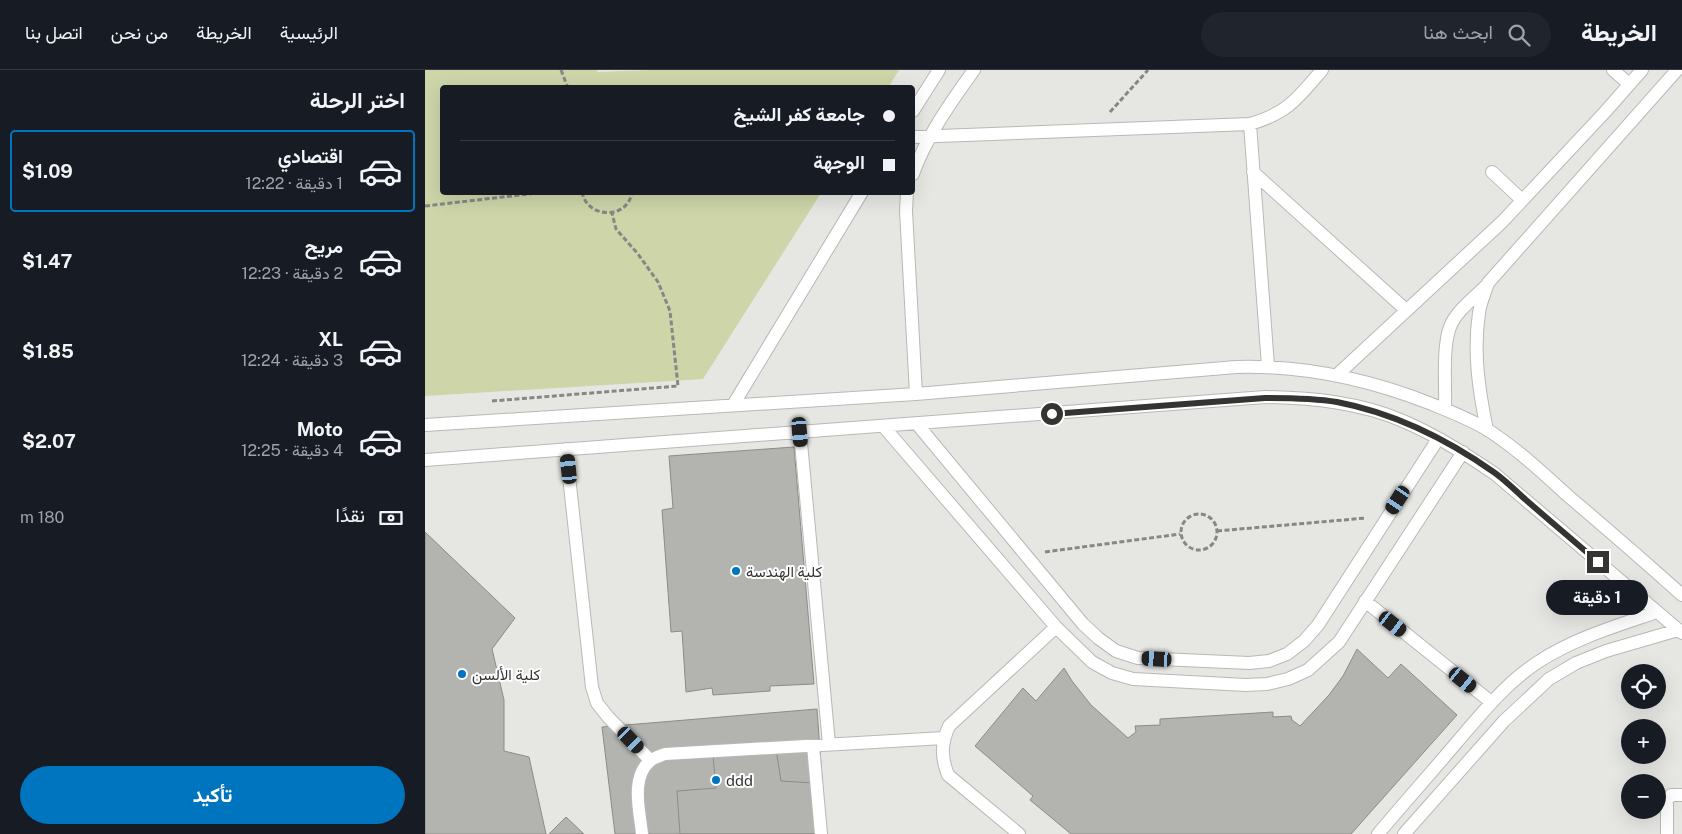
<!DOCTYPE html>
<html lang="ar">
<meta charset="utf-8">
<style>
body{margin:0;font-family:"Public Sans",Vazirmatn,sans-serif;background:#20242c;color:#f1f3f6;direction:rtl;height:100vh;display:flex;flex-direction:column;font-size:19px;white-space:nowrap}
*{box-sizing:border-box;margin:0}
p{font-size:16px;color:#9ea1a6}
.icon{flex:none;width:28px;height:28px;fill:none;stroke:currentColor;stroke-width:2;stroke-linecap:round;stroke-linejoin:round}
.map{position:relative;flex:1;overflow:hidden;direction:ltr}
.details{display:flex;flex-direction:column;background:#171b24;width:425px}
.details>*{flex:none}
.top-card{position:absolute;left:15px;top:15px;width:475px;height:110px;border-radius:5px;box-shadow:0 5px 20px #0002;direction:rtl;display:grid;align-content:center;height:110px;padding:0 20px;background:#171b24}
.tools{position:absolute;left:1196px;top:594px;display:grid;gap:10px}
.tools a{display:grid;place-items:center;width:45px;height:45px;border-radius:50%;background:#171b24;box-shadow:0 5px 20px #0002;font-size:25px}
.end{position:absolute;width:22px;height:22px;margin:-11px;border:6px solid #343433;background:#fff;box-shadow:0 0 0 2px #fff}
.from{border-radius:50%}
.bubble{position:absolute;height:35px;border-radius:18px;background:#171b24;box-shadow:0 5px 20px #0002;font-size:16px;font-weight:700;line-height:35px;text-align:center;direction:rtl}
.car{position:absolute;width:15px;height:30px;margin:-15px -8px;border-radius:6px;box-shadow:0 0 4px 1px #0007;background:linear-gradient(#222 24%,#8ab4d8 0 40%,#222 0 76%,#8ab4d8 0 86%,#222 0)}
.top-card b{display:flex;align-items:center;gap:18px;height:48px;font-size:19px}
.top-card b+b{border-top:1px solid #363941}
.top-card i{width:12px;height:12px;background:#f1f3f6}
ul{padding:0;list-style:none}
li{display:flex;align-items:center;gap:15px;height:82px;margin:0 10px 8px;padding:0 10px;border:2px solid transparent;border-radius:5px}
li div{flex:1}
li b{display:block;font-size:19px}
li em{font-style:normal;font-weight:700}
li.active{border-color:#0075bf}
li>.icon{width:45px;height:45px;stroke-width:1.5}
h2{padding:0 20px;font-size:22px;line-height:60px}
.pay{display:flex;align-items:center;gap:12px;height:55px;padding:0 20px;font-size:19px}
.pay p{margin-inline-start:auto}
.cta{display:flex;gap:10px;margin-top:auto;padding:10px 20px}
.cta a{flex:1;height:58px;border-radius:30px;background:#0075bf;color:#fff;font-size:20px;font-weight:700;line-height:58px;text-align:center}
header{display:flex;align-items:center;gap:30px;box-sizing:border-box;height:70px;padding:0 25px;background:#171b24;border-bottom:1px solid #363941}
header strong{font-size:24px}
nav{display:flex;gap:28px;margin-inline-start:auto;font-size:18px}
.search{width:350px;height:45px;background:#20242c;display:flex;align-items:center;gap:12px;box-sizing:border-box;padding:0 18px;border-radius:28px;color:#9ea1a6;font-size:19px}
main{display:flex;flex:1;min-height:0}
.map>svg:first-child{display:block}
</style>
<header>
<strong>الخريطة</strong>
<div class="search"><svg class="icon" aria-label="search" viewBox="0 0 24 24"><circle cx="10" cy="10" r="6"/><path d="M15 15l6 6"/></svg>ابحث هنا</div>
<nav><a>الرئيسية</a><a>الخريطة</a><a>من نحن</a><a>اتصل بنا</a></nav>
</header>
<main>
<div class="map">
<svg width="1257" height="764" viewBox="0 0 1257 764">
<rect width="100%" height="100%" fill="#e6e7e3"/>
<path fill="#cdd5a9" d="M 0,0 L 172,0 L 173,2 L 223,0 L 474,0 L 463,18 L 18,18 L 18,122 L 396,123 L 278,309 L 0,326 Z"/>
<path fill="#b3b4b0" stroke="#8b8b88" d="M 369,377 L 389,614 L 345,616 L 345,621 L 288,625 L 287,618 L 261,622 L 257,561 L 246,562 L 237,440 L 248,438 L 244,386 Z
M 0,462 L 90,548 L 67,579 L 79,630 L 79,681 L 104,687 L 121,764 L 0,764 Z
M 932,579 L 963,608 L 976,594 L 1032,645 L 926,764 L 646,764 L 605,730 L 608,726 L 550,676 L 598,618 L 611,631 L 639,598 L 647,611 L 666,635 L 703,668 L 711,662 L 710,656 L 735,655 L 735,649 L 848,642 L 848,647 L 866,646 L 867,650 L 875,656 L 904,625 L 918,606 Z
M 392,639 L 401,764 L 190,764 L 177,657 Z
M 351,679 L 356,711 L 389,713 L 394,764 L 255,764 L 252,721 L 291,718 L 288,685 Z
M 141,747 L 159,764 L 124,764 Z"/>
<g fill="none" stroke-linecap="round" stroke-linejoin="round">
<g stroke="#b8b9b5" stroke-width="14">
<path id="service" d="M 1188,0 L 1204,14
M 488,41 L 514,0
M 825,54 L 843,296
M 488,67 L 825,54 C 863,43 873,28 897,0
M 828,102 L 981,240
M 1067,102 L 1097,130
M 488,104 C 501,67 526,32 549,0
M 482,122 L 481,141 L 491,324
M 912,305 L 1077,152 L 1180,42 L 1217,0
M 308,335 L 437,122
M 1020,339 C 1021,316 1017,278 1025,257 C 1031,241 1049,228 1061,216
M 492,354 L 658,554 L 673,568 L 691,581 L 713,588 L 824,593 L 844,591 L 862,584 L 879,571 L 893,555 L 1013,369
M 0,355 L 491,324 L 811,297 C 878,295 942,309 1004,333 C 1024,341 1045,349 1063,360 C 1092,379 1117,402 1142,425 C 1181,458 1219,491 1257,525
M 459,357 L 631,557 L 667,592 L 687,603 L 708,609 L 821,615 L 842,614 L 863,609 L 883,600 L 914,572 L 1038,382
M 1062,360 C 1054,321 1048,283 1054,243 C 1055,233 1060,223 1063,213 L 1252,0
M 375,362 L 404,674
M 141,379 L 167,617 L 172,633 L 183,647 L 225,690
M 0,390 L 840,327 C 887,328 934,332 978,351 C 1011,365 1041,384 1070,404 L 1257,563
M 940,531 L 1066,632
M 388,676 L 396,764
M 217,764 C 215,742 205,708 225,691 C 228,688 235,686 240,684 L 519,668
M 594,764 L 523,705 C 516,687 516,674 524,656 L 631,557
M 953,764 C 979,733 1006,703 1032,672 C 1057,643 1081,613 1113,592 C 1150,568 1191,556 1232,542
M 979,764 L 1079,651 L 1124,609 L 1151,593 L 1181,581 L 1253,560
M 1242,764 L 1242,730 L 1246,725 L 1257,725"/>
</g>
<path stroke="#878785" stroke-width="3" stroke-dasharray="5 2.5" stroke-linecap="butt" d="M 136,0 L 143,18
M 685,42 L 723,0
M 157,122 C 162,149 203,150 207,122
M 0,136 L 121,122
M 67,331 L 253,316 L 245,241 L 233,212 L 213,184 L 191,159 L 187,143
M756 462a18 18 0 1 1 36 0a18 18 0 1 1-36 0Z
M 792,461 L 941,448
M 620,482 L 755,464"/>
<use href="#service" stroke="#fff" stroke-width="12"/>
</g>
<g fill="none" stroke-linecap="round" stroke-linejoin="round">
<path stroke="#343433" stroke-width="6" d="M 627,344 L 840,328 C 864,328 888,328 912,332 C 969,343 1022,369 1070,403 C 1081,411 1091,421 1101,430 C 1125,451 1149,471 1173,492"/>
</g>
<g fill="#0075bf" stroke="#fff" stroke-width="2">
<circle cx="311" cy="501" r="5"/>
<circle cx="37" cy="604" r="5"/>
<circle cx="291" cy="710" r="5"/>
</g>
<g text-anchor="middle" dominant-baseline="central" stroke-width="4" stroke-linejoin="round" paint-order="stroke">
<g font-size="15" fill="#343433" stroke="#fff" text-anchor="start">
<text x="321" y="501">كلية الهندسة</text>
<text x="47" y="604">كلية الألسن</text>
<text x="301" y="710">ddd</text>
</g>
</g>
</svg>
<div class="tools">
<a><svg class="icon" aria-label="locate" viewBox="0 0 24 24"><circle cx="12" cy="12" r="6"/><path d="M12 2v4M12 18v4M2 12h4M18 12h4"/></svg></a>
<a>+</a>
<a>−</a>
</div>
<i class="end from" style="left:627px;top:344px"></i>
<i class="end" style="left:1173px;top:492px"></i>
<div class="bubble" style="left:1121px;top:510px;width:102px">1 دقيقة</div>
<i class="car" style="left:375px;top:362px;rotate:175deg"></i>
<i class="car" style="left:144px;top:399px;rotate:354deg"></i>
<i class="car" style="left:973px;top:430px;rotate:213deg"></i>
<i class="car" style="left:968px;top:554px;rotate:128deg"></i>
<i class="car" style="left:732px;top:589px;rotate:273deg"></i>
<i class="car" style="left:1038px;top:610px;rotate:129deg"></i>
<i class="car" style="left:206px;top:670px;rotate:136deg"></i>
<div class="top-card">
<b><i class="from"></i>جامعة كفر الشيخ</b>
<b><i></i>الوجهة</b>
</div>
</div>
<section class="details">
<h2>اختر الرحلة</h2>
<ul>
<li class="active"><svg class="icon" aria-label="car" viewBox="0 0 24 24"><path d="M5 17H2v-5l4-1 3-4h7l3 4 3 1v5h-3M9 17h6M6 11h13"/><circle cx="7" cy="17" r="2"/><circle cx="17" cy="17" r="2"/></svg><div><b>اقتصادي</b><p>1 دقيقة · 12:22</p></div><em>$1.09</em></li>
<li><svg class="icon" aria-label="car" viewBox="0 0 24 24"><path d="M5 17H2v-5l4-1 3-4h7l3 4 3 1v5h-3M9 17h6M6 11h13"/><circle cx="7" cy="17" r="2"/><circle cx="17" cy="17" r="2"/></svg><div><b>مريح</b><p>2 دقيقة · 12:23</p></div><em>$1.47</em></li>
<li><svg class="icon" aria-label="car" viewBox="0 0 24 24"><path d="M5 17H2v-5l4-1 3-4h7l3 4 3 1v5h-3M9 17h6M6 11h13"/><circle cx="7" cy="17" r="2"/><circle cx="17" cy="17" r="2"/></svg><div><b>XL</b><p>3 دقيقة · 12:24</p></div><em>$1.85</em></li>
<li><svg class="icon" aria-label="car" viewBox="0 0 24 24"><path d="M5 17H2v-5l4-1 3-4h7l3 4 3 1v5h-3M9 17h6M6 11h13"/><circle cx="7" cy="17" r="2"/><circle cx="17" cy="17" r="2"/></svg><div><b>Moto</b><p>4 دقيقة · 12:25</p></div><em>$2.07</em></li>
</ul>
<div class="pay"><svg class="icon" aria-label="cash" viewBox="0 0 24 24"><path d="M3 7h18v10H3z"/><circle cx="12" cy="12" r="2"/></svg>نقدًا<p>180 m</p></div>
<div class="cta"><a>تأكيد</a></div>
</section>
</main>
